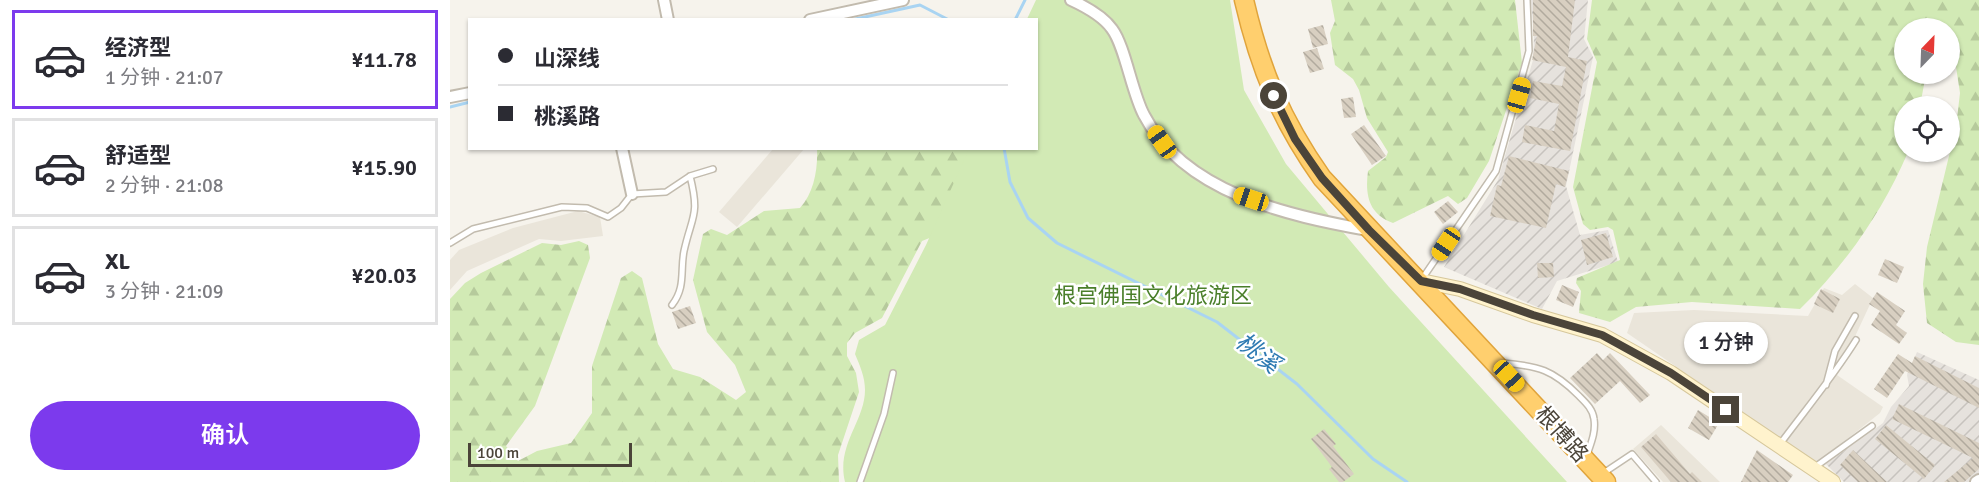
<!DOCTYPE html>
<html lang="zh">
<meta charset="utf-8">
<style>
body{margin:0;font-family:Signika,"Noto Sans SC",sans-serif;background:#f2f2f3;color:#2b2b33;height:100vh;display:flex;flex-direction:column;font-size:22px;white-space:nowrap}
*{box-sizing:border-box;margin:0}
p{font-size:20px;color:#7c7c81}
.icon{flex:none;width:33px;height:33px;fill:none;stroke:currentColor;stroke-width:2;stroke-linecap:round;stroke-linejoin:round}
.map{position:relative;flex:1;overflow:hidden}
.details{display:flex;flex-direction:column;background:#fff;width:450px}
.details>*{flex:none}
.top-card{position:absolute;left:18px;top:18px;width:570px;height:132px;border-radius:0px;box-shadow:0 2px 4px #0004;display:grid;align-content:center;height:132px;padding:0 30px;background:#fff}
.needle{width:39px;rotate:23deg}
.tools{position:absolute;left:1444px;top:18px;display:grid;gap:12px}
.tools a{display:grid;place-items:center;width:66px;height:66px;border-radius:50%;background:#fff;box-shadow:0 2px 4px #0004;font-size:30px}
.scale{position:absolute;left:18px;bottom:15px;width:164px;box-sizing:border-box;padding-left:6px;border:3px solid #4b4439;border-top:0;font-size:16px;line-height:21px;white-space:nowrap;color:#4b4439;-webkit-text-stroke:4px #fff;paint-order:stroke}
.end{position:absolute;width:27px;height:27px;margin:-14px;border:8px solid #4b4439;background:#fff;box-shadow:0 0 0 3px #fff}
.from{border-radius:50%}
.bubble{position:absolute;height:42px;border-radius:21px;background:#fff;box-shadow:0 2px 4px #0004;font-size:20px;font-weight:600;line-height:42px;text-align:center}
.car{position:absolute;width:18px;height:36px;margin:-18px -9px;border-radius:8px;box-shadow:0 0 4px 2px #0007;background:linear-gradient(#f5c518 24%,#345 0 40%,#f5c518 0 76%,#345 0 86%,#f5c518 0)}
.top-card b{display:flex;align-items:center;gap:21px;height:57px;font-size:22px}
.top-card b+b{border-top:2px solid #e1e1e2}
.top-card i{width:15px;height:15px;background:#2b2b33}
ul{padding:10px 0 0;list-style:none}
li{display:flex;align-items:center;gap:18px;height:99px;margin:0 12px 9px;padding:0 18px;border:3px solid #e1e1e2;border-radius:0px}
li div{flex:1}
li b{display:block;font-size:22px}
li em{font-style:normal;font-weight:600}
li.selected{border-color:#7c3aed}
li>.icon{width:54px;height:54px;stroke-width:1.5}
.action{display:flex;gap:12px;margin-top:auto;padding:12px 30px}
.action a{flex:1;height:69px;border-radius:36px;background:#7c3aed;color:#fff;font-size:24px;font-weight:600;line-height:69px;text-align:center}
main{display:flex;flex:1;min-height:0}
.map>svg:first-child{display:block}
</style>
<main>
<section class="details">
<ul>
<li class="selected"><svg class="icon" aria-label="car" viewBox="0 0 24 24"><path d="M5 17H2v-5l4-1 3-4h7l3 4 3 1v5h-3M9 17h6M6 11h13"/><circle cx="7" cy="17" r="2"/><circle cx="17" cy="17" r="2"/></svg><div><b>经济型</b><p>1 分钟 · 21:07</p></div><em>¥11.78</em></li>
<li><svg class="icon" aria-label="car" viewBox="0 0 24 24"><path d="M5 17H2v-5l4-1 3-4h7l3 4 3 1v5h-3M9 17h6M6 11h13"/><circle cx="7" cy="17" r="2"/><circle cx="17" cy="17" r="2"/></svg><div><b>舒适型</b><p>2 分钟 · 21:08</p></div><em>¥15.90</em></li>
<li><svg class="icon" aria-label="car" viewBox="0 0 24 24"><path d="M5 17H2v-5l4-1 3-4h7l3 4 3 1v5h-3M9 17h6M6 11h13"/><circle cx="7" cy="17" r="2"/><circle cx="17" cy="17" r="2"/></svg><div><b>XL</b><p>3 分钟 · 21:09</p></div><em>¥20.03</em></li>
</ul>
<div class="action"><a>确认</a></div>
</section>
<div class="map">
<svg width="1529" height="482" viewBox="0 0 1529 482">
<defs>
<pattern id="industrial-furrows" width="10" height="10" patternUnits="userSpaceOnUse" patternTransform="scale(1.5)"><rect width="10" height="10" fill="#e6e2dd"/><path d="M-1 1l2-2M0 10L10 0M9 11l2-2" fill="none" stroke="#c7c3be"/></pattern>
<pattern id="forest-firs" width="22" height="20" patternUnits="userSpaceOnUse" patternTransform="scale(1.5)"><rect width="22" height="20" fill="#d2eab5"/><path d="M5 1l3.5 6h-7zM16 11l3.5 6h-7z" fill="#b6ca9c"/></pattern>
<pattern id="building-back-hatch" width="6" height="6" patternUnits="userSpaceOnUse" patternTransform="scale(1.5)"><rect width="6" height="6" fill="#d8cfc1"/><path d="M-1 5l2 2M0 0l6 6M5-1l2 2" fill="none" stroke="#b1aa9e"/></pattern>
</defs>
<rect width="100%" height="100%" fill="#f6f3ec"/>
<path fill="#eae5da" d="M 323,149 L 354,149 L 287,227 L 269,212 Z
M 128,211 L 150,217 L 153,236 L 111,241 L 89,239 L 17,271 L 0,290 L 0,260 L 9,250 L 63,228 Z
M 1405,284 L 1423,298 L 1387,375 L 1433,407 L 1430,413 L 1367,463 L 1177,333 L 1184,313 L 1244,310 L 1358,316 L 1374,288 L 1392,295 Z
M 1211,425 L 1270,482 L 1213,482 L 1183,449 Z"/>
<path fill="url(#industrial-furrows)" d="M 1081,0 L 1138,0 L 1134,39 L 1143,57 L 1116,186 L 1130,235 L 1158,230 L 1168,262 L 1107,281 L 1092,309 L 994,267 L 1048,180 L 1083,60 L 1084,38 Z
M 1467,352 L 1529,380 L 1529,482 L 1394,482 L 1376,464 L 1433,423 L 1441,407 L 1459,386 L 1457,375 Z"/>
<path fill="url(#forest-firs)" d="M 881,0 L 1065,0 L 1072,63 L 1039,161 L 1017,198 L 1008,204 L 998,196 L 943,223 C 918,214 915,194 918,171 L 936,157 L 938,152 L 917,118 L 909,90 L 903,79 L 885,65 L 880,33 L 885,21 Z
M 1142,0 L 1529,0 L 1529,345 L 1506,342 L 1477,323 L 1473,284 L 1477,247 L 1506,127 L 1510,93 L 1500,28 L 1455,28 L 1455,74 L 1476,74 L 1470,106 L 1455,106 L 1455,152 L 1458,152 C 1433,211 1396,264 1350,309 L 1242,302 L 1186,307 L 1160,322 L 1129,313 L 1131,291 L 1126,283 L 1127,278 L 1170,260 L 1163,230 L 1158,227 L 1140,230 L 1133,224 L 1123,187 L 1147,62 L 1137,39 Z
M 367,148 L 550,149 L 482,237 L 472,241 L 432,318 L 405,333 L 397,343 L 397,356 L 406,373 L 409,392 L 388,455 L 389,482 L 0,482 L 0,299 L 15,283 L 31,273 L 92,243 L 111,245 L 129,241 L 138,245 L 140,258 L 85,406 L 56,446 L 68,461 L 87,451 L 121,443 L 142,413 L 142,366 L 171,278 L 182,271 L 192,278 L 208,344 L 223,369 L 250,377 L 286,400 L 296,392 L 285,365 L 257,332 L 243,280 L 253,234 L 261,229 L 277,235 L 314,211 L 350,208 C 364,193 368,169 367,148 Z"/>
<path fill="#d2eab5" d="M 586,0 L 780,0 L 794,90 L 836,164 L 939,287 L 1117,482 L 395,482 C 386,445 415,421 415,390 C 415,377 410,366 405,354 L 409,340 L 435,325 L 476,245 L 519,149 L 586,148 L 586,20 L 577,19 Z"/>
<g fill="none" stroke-linecap="round" stroke-linejoin="round">
<path stroke="#a9d4f2" stroke-width="3" d="M 401,20 L 470,5 L 499,20
M 565,20 L 575,0
M 0,107 L 20,102
M 554,148 L 560,182 L 578,218 L 607,243 L 767,322 L 847,384 L 923,459 L 957,482"/>
</g>
<path fill="url(#building-back-hatch)" d="M 1083,0 L 1125,0 L 1118,57 L 1137,61 L 1120,151 L 1072,142 L 1075,125 L 1104,131 L 1109,104 L 1080,98 L 1083,81 L 1112,86 L 1116,67 L 1082,60 L 1087,36 L 1083,36 Z
M 873,25 L 878,44 L 863,48 L 858,29 Z
M 867,48 L 874,69 L 860,73 L 853,52 Z
M 903,97 L 906,117 L 894,118 L 891,99 Z
M 914,125 L 936,156 L 922,165 L 901,134 Z
M 1059,156 L 1119,171 L 1115,187 L 1106,184 L 1096,228 L 1040,216 L 1047,185 L 1051,186 Z
M 998,201 L 1008,212 L 993,224 L 984,212 Z
M 1156,233 L 1163,257 L 1137,265 L 1131,240 Z
M 1435,259 L 1454,267 L 1447,283 L 1428,275 Z
M 1087,263 L 1103,263 L 1104,277 L 1088,278 Z
M 1112,285 L 1129,292 L 1123,307 L 1106,300 Z
M 1371,289 L 1390,299 L 1383,313 L 1364,304 Z
M 1427,292 L 1455,311 L 1446,325 L 1457,333 L 1449,344 L 1421,325 L 1430,311 L 1419,304 Z
M 240,306 L 246,323 L 228,329 L 222,312 Z
M 1147,353 L 1153,360 L 1160,353 L 1200,395 L 1190,403 L 1170,381 L 1145,404 L 1120,378 Z
M 1448,354 L 1462,363 L 1465,356 L 1529,388 L 1529,408 L 1455,371 L 1437,398 L 1424,389 Z
M 1449,404 L 1529,443 L 1529,469 L 1514,482 L 1494,482 L 1523,458 L 1442,419 Z
M 1248,410 L 1269,423 L 1259,440 L 1238,428 Z
M 1436,425 L 1485,465 L 1474,479 L 1425,439 Z
M 874,429 L 886,444 L 883,446 L 904,474 L 893,482 L 889,482 L 879,469 L 882,467 L 861,439 Z
M 1206,434 L 1240,474 L 1242,472 L 1252,482 L 1221,482 L 1191,447 Z
M 1307,450 L 1343,475 L 1338,482 L 1291,482 Z
M 1403,450 L 1437,482 L 1408,482 L 1390,465 Z"/>
<g fill="none" stroke-linecap="round" stroke-linejoin="round">
<g stroke="#c2bbae" stroke-width="8">
<path id="lane" d="M 0,243 L 23,229 L 112,207 L 137,208 L 158,217 L 171,208 L 182,194 L 216,192 L 240,176 L 263,169
M 972,279 L 1046,171 L 1079,51 L 1077,0
M 222,305 C 236,287 230,271 234,251 C 242,215 250,216 240,176
M 1053,363 C 1089,366 1103,370 1128,395 C 1135,402 1143,409 1144,419 C 1146,432 1141,443 1137,455
M 1376,385 L 1385,351 L 1405,316
M 1330,444 C 1356,409 1383,377 1406,340
M 1365,467 L 1422,426
M 1152,474 L 1182,454 L 1206,482
M 410,482 L 434,414 L 443,373"/>
</g>
<g stroke="#c2bbae" stroke-width="14">
<path id="street" d="M 214,0 L 218,20
M 621,0 C 634,6 653,16 662,29 C 675,46 682,93 694,115 C 734,193 839,216 918,230
M 360,20 L 453,0
M 0,97 L 20,93
M 172,148 L 182,194
M 1526,482 L 1529,480"/>
</g>
<g stroke="#d6c79b" stroke-width="16">
<path id="secondary" d="M 971,281 L 1010,289 L 1083,315 L 1152,335 L 1221,373 L 1383,482"/>
</g>
<g stroke="#e0a43c" stroke-width="21">
<path id="highway" d="M 794,0 C 810,69 831,120 872,178 L 1156,482"/>
</g>
<use href="#lane" stroke="#fff" stroke-width="5"/>
<use href="#street" stroke="#fff" stroke-width="10"/>
<use href="#secondary" stroke="#fff3cd" stroke-width="14"/>
<use href="#highway" stroke="#ffcf6e" stroke-width="18"/>
</g>
<g fill="none" stroke-linecap="round" stroke-linejoin="round">
<path stroke="#4b4439" stroke-width="8" d="M 824,96 L 845,139 L 872,178 L 919,230 L 971,281 L 1010,289 L 1083,315 L 1152,335 L 1221,373 L 1276,410"/>
</g>
<g text-anchor="middle" dominant-baseline="central" stroke-width="5" stroke-linejoin="round" paint-order="stroke">
<g font-size="22" fill="#4a7f2a" stroke="#fff">
<text x="703" y="295">根宫佛国文化旅游区</text>
</g>
<g font-size="22" fill="#4b4439" stroke="#fff">
<text transform="translate(1112 434) rotate(48)">根博路</text>
</g>
<g font-size="24" font-style="italic" fill="#2e7ab2" stroke="#fff">
<text transform="translate(808 353) rotate(38)">桃溪</text>
</g>
</g>
</svg>
<div class="tools">
<a><svg class="needle" viewBox="-14 -14 28 28"><path d="M0-13l5 13h-10z" fill="#e53935"/><path d="M0 13l5-13h-10z" fill="#7c7c81"/></svg></a>
<a><svg class="icon" aria-label="locate" viewBox="0 0 24 24"><circle cx="12" cy="12" r="6"/><path d="M12 2v4M12 18v4M2 12h4M18 12h4"/></svg></a>
</div>
<div class="scale">100 m</div>
<i class="end from" style="left:824px;top:96px"></i>
<i class="end" style="left:1276px;top:410px"></i>
<div class="bubble" style="left:1234px;top:322px;width:84px">1 分钟</div>
<i class="car" style="left:1069px;top:95px;rotate:16deg"></i>
<i class="car" style="left:712px;top:142px;rotate:325deg"></i>
<i class="car" style="left:801px;top:199px;rotate:288deg"></i>
<i class="car" style="left:996px;top:244px;rotate:214deg"></i>
<i class="car" style="left:1059px;top:376px;rotate:137deg"></i>
<div class="top-card">
<b><i class="from"></i>山深线</b>
<b><i></i>桃溪路</b>
</div>
</div>
</main>
